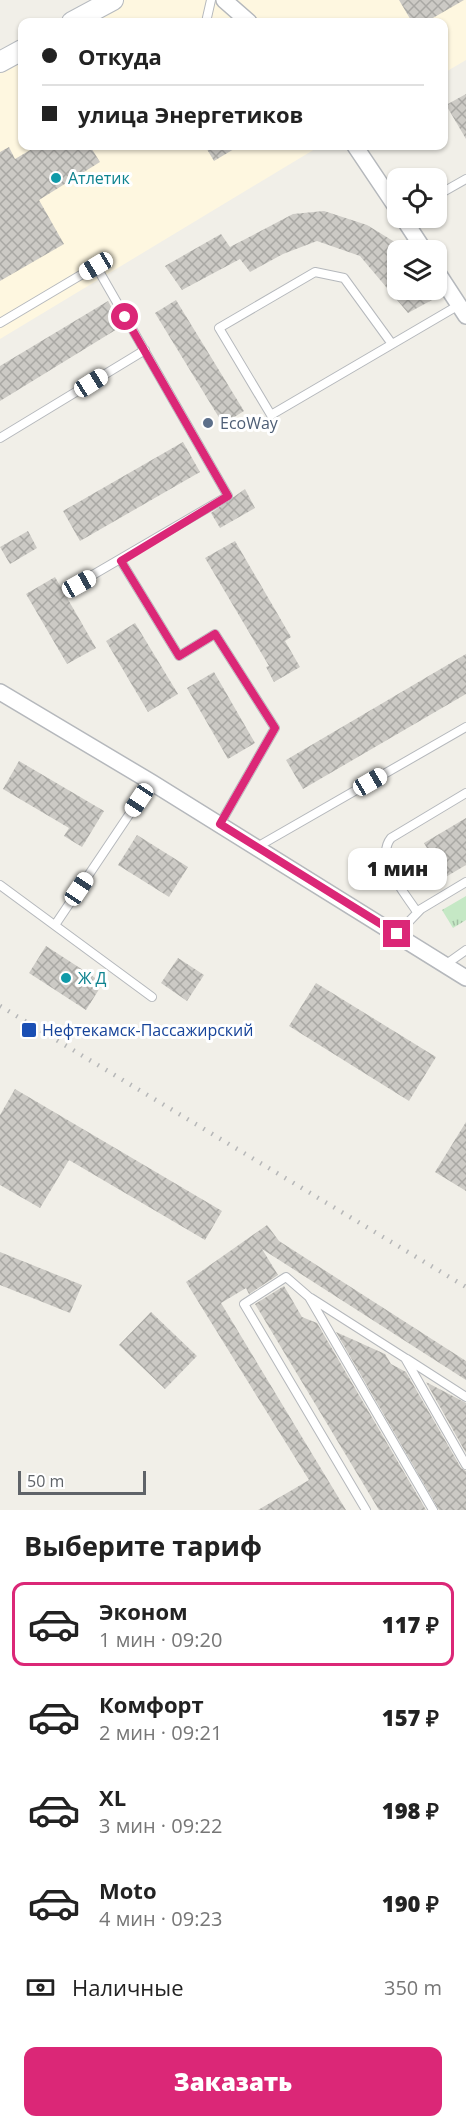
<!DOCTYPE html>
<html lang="ru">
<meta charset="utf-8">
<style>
body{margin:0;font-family:"Open Sans",sans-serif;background:#f2f2f2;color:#222;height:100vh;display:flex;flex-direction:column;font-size:22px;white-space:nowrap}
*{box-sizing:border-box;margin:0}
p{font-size:20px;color:#767676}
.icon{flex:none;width:33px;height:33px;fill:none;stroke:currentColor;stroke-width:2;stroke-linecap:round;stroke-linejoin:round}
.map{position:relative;height:1510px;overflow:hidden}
.panel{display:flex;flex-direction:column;background:#fff;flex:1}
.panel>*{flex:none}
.hud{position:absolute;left:18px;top:18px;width:430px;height:132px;border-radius:12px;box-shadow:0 2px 4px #0004;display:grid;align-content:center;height:132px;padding:0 24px;background:#fff}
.controls{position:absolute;left:387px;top:168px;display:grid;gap:12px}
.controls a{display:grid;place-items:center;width:60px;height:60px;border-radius:12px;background:#fff;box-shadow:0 2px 4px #0004;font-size:30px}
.scale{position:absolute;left:18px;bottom:15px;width:128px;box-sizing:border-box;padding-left:6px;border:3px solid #5f6368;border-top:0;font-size:16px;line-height:21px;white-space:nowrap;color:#5f6368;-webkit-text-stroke:4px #fff;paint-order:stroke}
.end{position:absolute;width:27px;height:27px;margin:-14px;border:8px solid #db2777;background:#fff;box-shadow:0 0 0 3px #fff}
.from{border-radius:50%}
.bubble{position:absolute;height:42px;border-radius:12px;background:#fff;box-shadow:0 2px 4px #0004;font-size:20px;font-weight:800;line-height:42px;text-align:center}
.car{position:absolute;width:18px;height:36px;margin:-18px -9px;border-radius:8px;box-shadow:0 0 4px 2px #0007;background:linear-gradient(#fff 24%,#345 0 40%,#fff 0 76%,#345 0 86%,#fff 0)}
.hud b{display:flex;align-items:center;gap:21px;height:57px;font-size:22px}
.hud b+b{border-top:2px solid #e0e0e0}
.hud i{width:15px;height:15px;background:#222}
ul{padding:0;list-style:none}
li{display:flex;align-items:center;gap:18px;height:84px;margin:0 12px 9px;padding:0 12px;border:3px solid transparent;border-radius:12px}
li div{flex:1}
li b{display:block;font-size:22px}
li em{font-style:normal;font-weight:800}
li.selected{border-color:#db2777}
li>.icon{width:54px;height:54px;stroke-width:1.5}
h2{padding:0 24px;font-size:27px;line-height:72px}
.pay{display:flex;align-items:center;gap:15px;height:66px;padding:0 24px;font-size:22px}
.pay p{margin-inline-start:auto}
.cta{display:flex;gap:12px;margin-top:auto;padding:12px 24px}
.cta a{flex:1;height:69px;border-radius:12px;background:#db2777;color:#fff;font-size:24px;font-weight:800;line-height:69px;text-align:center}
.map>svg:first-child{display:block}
</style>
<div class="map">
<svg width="466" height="1510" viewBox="0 0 466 1510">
<defs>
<pattern id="grass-tufts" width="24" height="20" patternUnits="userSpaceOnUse" patternTransform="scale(1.5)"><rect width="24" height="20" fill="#c5e8c5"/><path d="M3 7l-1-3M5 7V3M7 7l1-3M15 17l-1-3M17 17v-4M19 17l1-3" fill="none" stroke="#a3c0a4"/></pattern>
<pattern id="building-cross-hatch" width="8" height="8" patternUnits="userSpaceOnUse" patternTransform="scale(1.5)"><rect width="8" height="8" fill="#cccac5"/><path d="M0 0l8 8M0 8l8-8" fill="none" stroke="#a9a8a4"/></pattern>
</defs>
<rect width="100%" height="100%" fill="#f1efe8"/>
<path fill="#fef7e0" d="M 119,0 L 466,0 L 466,60 L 444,73 L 444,22 L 83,22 Z
M 22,59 L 22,146 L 320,146 L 0,339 L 0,73 Z"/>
<path fill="url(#grass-tufts)" d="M 466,896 L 466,920 L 453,928 L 442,910 Z"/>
<path fill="url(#building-cross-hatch)" d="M 399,0 L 464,0 L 426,22 L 412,22 Z
M 466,94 L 466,139 L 446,105 Z
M 37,146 L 90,146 L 100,162 L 39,200 L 64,244 L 0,281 L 0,152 L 9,147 L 15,159 Z
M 205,146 L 239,146 L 214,161 Z
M 324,211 L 367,225 L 398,244 L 398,290 L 426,290 L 432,300 L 408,313 L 360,256 L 317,241 L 283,254 L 250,272 L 240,259 L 182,290 L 165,266 L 221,234 L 230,247 L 293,214 Z
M 176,300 L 244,411 L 223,424 L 155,313 Z
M 108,301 L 122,326 L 0,401 L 0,366 Z
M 183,442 L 200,472 L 80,541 L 63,511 Z
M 245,489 L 255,508 L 220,528 L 211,513 Z
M 28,531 L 37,548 L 10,564 L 0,547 Z
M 235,541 L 291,637 L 285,641 L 300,667 L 274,682 L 266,667 L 269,666 L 205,558 Z
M 55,577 L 96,648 L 67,664 L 26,594 Z
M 135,623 L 178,694 L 148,712 L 106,641 Z
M 466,654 L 466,694 L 303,789 L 286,760 Z
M 214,672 L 255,743 L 228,759 L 187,688 Z
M 19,761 L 104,811 L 82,847 L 64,836 L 69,828 L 3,789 Z
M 466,818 L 466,865 L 444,878 L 424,843 Z
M 137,835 L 188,867 L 169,897 L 118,865 Z
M 46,946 L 103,983 L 86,1010 L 29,973 Z
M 178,958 L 204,975 L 187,1001 L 161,983 Z
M 316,983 L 436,1057 L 409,1101 L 289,1026 Z
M 15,1089 L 222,1211 L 205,1240 L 69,1160 L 40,1208 L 0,1185 L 0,1115 Z
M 466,1122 L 466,1191 L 435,1172 Z
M 267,1225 L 279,1241 L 466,1361 L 466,1380 L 262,1249 L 278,1275 L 249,1294 L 246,1288 L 221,1303 L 346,1510 L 258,1510 L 309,1480 L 186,1282 Z
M 0,1252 L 82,1285 L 70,1313 L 0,1285 Z
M 284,1286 L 302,1317 L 317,1323 L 426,1510 L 379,1510 L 255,1304 Z
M 151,1312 L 197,1356 L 165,1389 L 119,1345 Z
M 336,1332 L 385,1354 L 391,1364 L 406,1372 L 461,1468 L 466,1471 L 466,1510 L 439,1510 Z
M 426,1382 L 466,1403 L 466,1453 Z"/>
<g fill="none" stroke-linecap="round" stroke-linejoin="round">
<g stroke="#b5b8bc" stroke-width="10">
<path id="service" d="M 206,22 L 211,0
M 436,196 L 466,179
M 0,323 L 96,266 L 228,496 L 79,583
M 392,344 L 344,278 L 315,272 L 219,328 L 271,415 L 459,305
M 0,438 L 145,350
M 121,561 L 179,656 L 215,634 L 275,728 L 220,824
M 257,847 L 466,727
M 0,885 L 152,997
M 417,912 C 405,893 374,859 391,838 L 466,793
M 55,925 L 151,782
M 397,934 L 421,909 L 466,882
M 445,965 L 466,950
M 311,1298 L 405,1358 L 466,1465
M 407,1359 L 466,1397
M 366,1510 L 244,1304 L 286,1277 L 309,1297 L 433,1510"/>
</g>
<g stroke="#b5b8bc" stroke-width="18">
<path id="minor" d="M 224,0 L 249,22
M 355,146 L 398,210
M 403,218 L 424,250
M 436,270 L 466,316
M 0,692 L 151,782 L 466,978"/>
</g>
<g stroke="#b6babf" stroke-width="22">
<path id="secondary" d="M 72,22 L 113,0
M 0,62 L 22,50"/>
</g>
<use href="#service" stroke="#fff" stroke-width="8"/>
<use href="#minor" stroke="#fff" stroke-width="15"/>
<use href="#secondary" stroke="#fff" stroke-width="20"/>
<path stroke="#b6b7b8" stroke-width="4.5" stroke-dasharray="1.5 8" stroke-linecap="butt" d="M 0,1006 L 466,1287"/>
</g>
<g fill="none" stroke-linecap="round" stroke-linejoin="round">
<path stroke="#db2777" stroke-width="8" d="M 125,317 L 228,496 L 121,561 L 179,656 L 215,634 L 275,728 L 220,824 L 397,934"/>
</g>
<g fill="#0f9aa8" stroke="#fff" stroke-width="2">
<circle cx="56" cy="178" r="6"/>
<circle cx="66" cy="978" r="6"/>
</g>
<circle fill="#5c6f8a" stroke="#fff" stroke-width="2" cx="208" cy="423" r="6"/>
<rect fill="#1a4fb4" stroke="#fff" stroke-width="2" x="21" y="1022" width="16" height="16" rx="3"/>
<g text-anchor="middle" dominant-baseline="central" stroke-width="6" stroke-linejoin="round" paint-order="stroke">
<g font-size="16" fill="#0d838f" stroke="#fff" text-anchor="start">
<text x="68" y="178">Атлетик</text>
<text x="78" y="978">Ж Д</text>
</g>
<g font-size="16" fill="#4e5e75" stroke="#fff" text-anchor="start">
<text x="220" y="423">EcoWay</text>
</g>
<g font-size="16" fill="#164399" stroke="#fff" text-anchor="start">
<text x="42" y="1030">Нефтекамск-Пассажирский</text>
</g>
</g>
</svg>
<div class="controls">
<a><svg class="icon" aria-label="locate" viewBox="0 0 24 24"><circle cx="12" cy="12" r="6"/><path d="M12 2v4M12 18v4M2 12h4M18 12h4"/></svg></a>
<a><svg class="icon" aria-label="layers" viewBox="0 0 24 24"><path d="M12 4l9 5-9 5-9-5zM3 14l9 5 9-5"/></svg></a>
</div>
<div class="scale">50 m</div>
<i class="end from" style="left:125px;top:317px"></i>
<i class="end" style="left:397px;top:934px"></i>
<div class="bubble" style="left:348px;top:848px;width:99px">1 мин</div>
<i class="car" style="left:96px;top:266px;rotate:239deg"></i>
<i class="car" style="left:91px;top:383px;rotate:58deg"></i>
<i class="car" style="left:79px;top:584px;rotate:61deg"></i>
<i class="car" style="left:370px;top:782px;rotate:60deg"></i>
<i class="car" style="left:139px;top:800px;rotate:214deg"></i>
<i class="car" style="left:79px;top:889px;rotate:34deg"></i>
<div class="hud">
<b><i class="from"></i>Откуда</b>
<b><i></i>улица Энергетиков</b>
</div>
</div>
<section class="panel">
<h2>Выберите тариф</h2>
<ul>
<li class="selected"><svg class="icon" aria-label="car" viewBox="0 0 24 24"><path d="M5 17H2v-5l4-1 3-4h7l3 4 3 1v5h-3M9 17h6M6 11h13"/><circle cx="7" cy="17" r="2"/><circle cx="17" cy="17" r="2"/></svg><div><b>Эконом</b><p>1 мин · 09:20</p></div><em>117 ₽</em></li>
<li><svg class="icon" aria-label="car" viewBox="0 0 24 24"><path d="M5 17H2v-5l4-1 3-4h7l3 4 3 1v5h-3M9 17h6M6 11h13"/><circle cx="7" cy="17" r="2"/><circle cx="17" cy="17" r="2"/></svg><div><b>Комфорт</b><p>2 мин · 09:21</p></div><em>157 ₽</em></li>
<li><svg class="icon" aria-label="car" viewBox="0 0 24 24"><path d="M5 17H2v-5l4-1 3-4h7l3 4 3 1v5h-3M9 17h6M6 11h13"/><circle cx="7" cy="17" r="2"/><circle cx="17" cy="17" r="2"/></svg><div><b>XL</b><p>3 мин · 09:22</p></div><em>198 ₽</em></li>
<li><svg class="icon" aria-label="car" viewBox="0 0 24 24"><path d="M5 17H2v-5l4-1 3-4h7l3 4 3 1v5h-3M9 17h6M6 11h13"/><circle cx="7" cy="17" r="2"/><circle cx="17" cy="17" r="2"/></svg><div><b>Moto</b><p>4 мин · 09:23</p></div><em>190 ₽</em></li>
</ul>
<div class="pay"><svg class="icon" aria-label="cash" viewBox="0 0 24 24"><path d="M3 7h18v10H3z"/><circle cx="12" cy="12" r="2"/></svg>Наличные<p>350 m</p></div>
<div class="cta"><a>Заказать</a></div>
</section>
